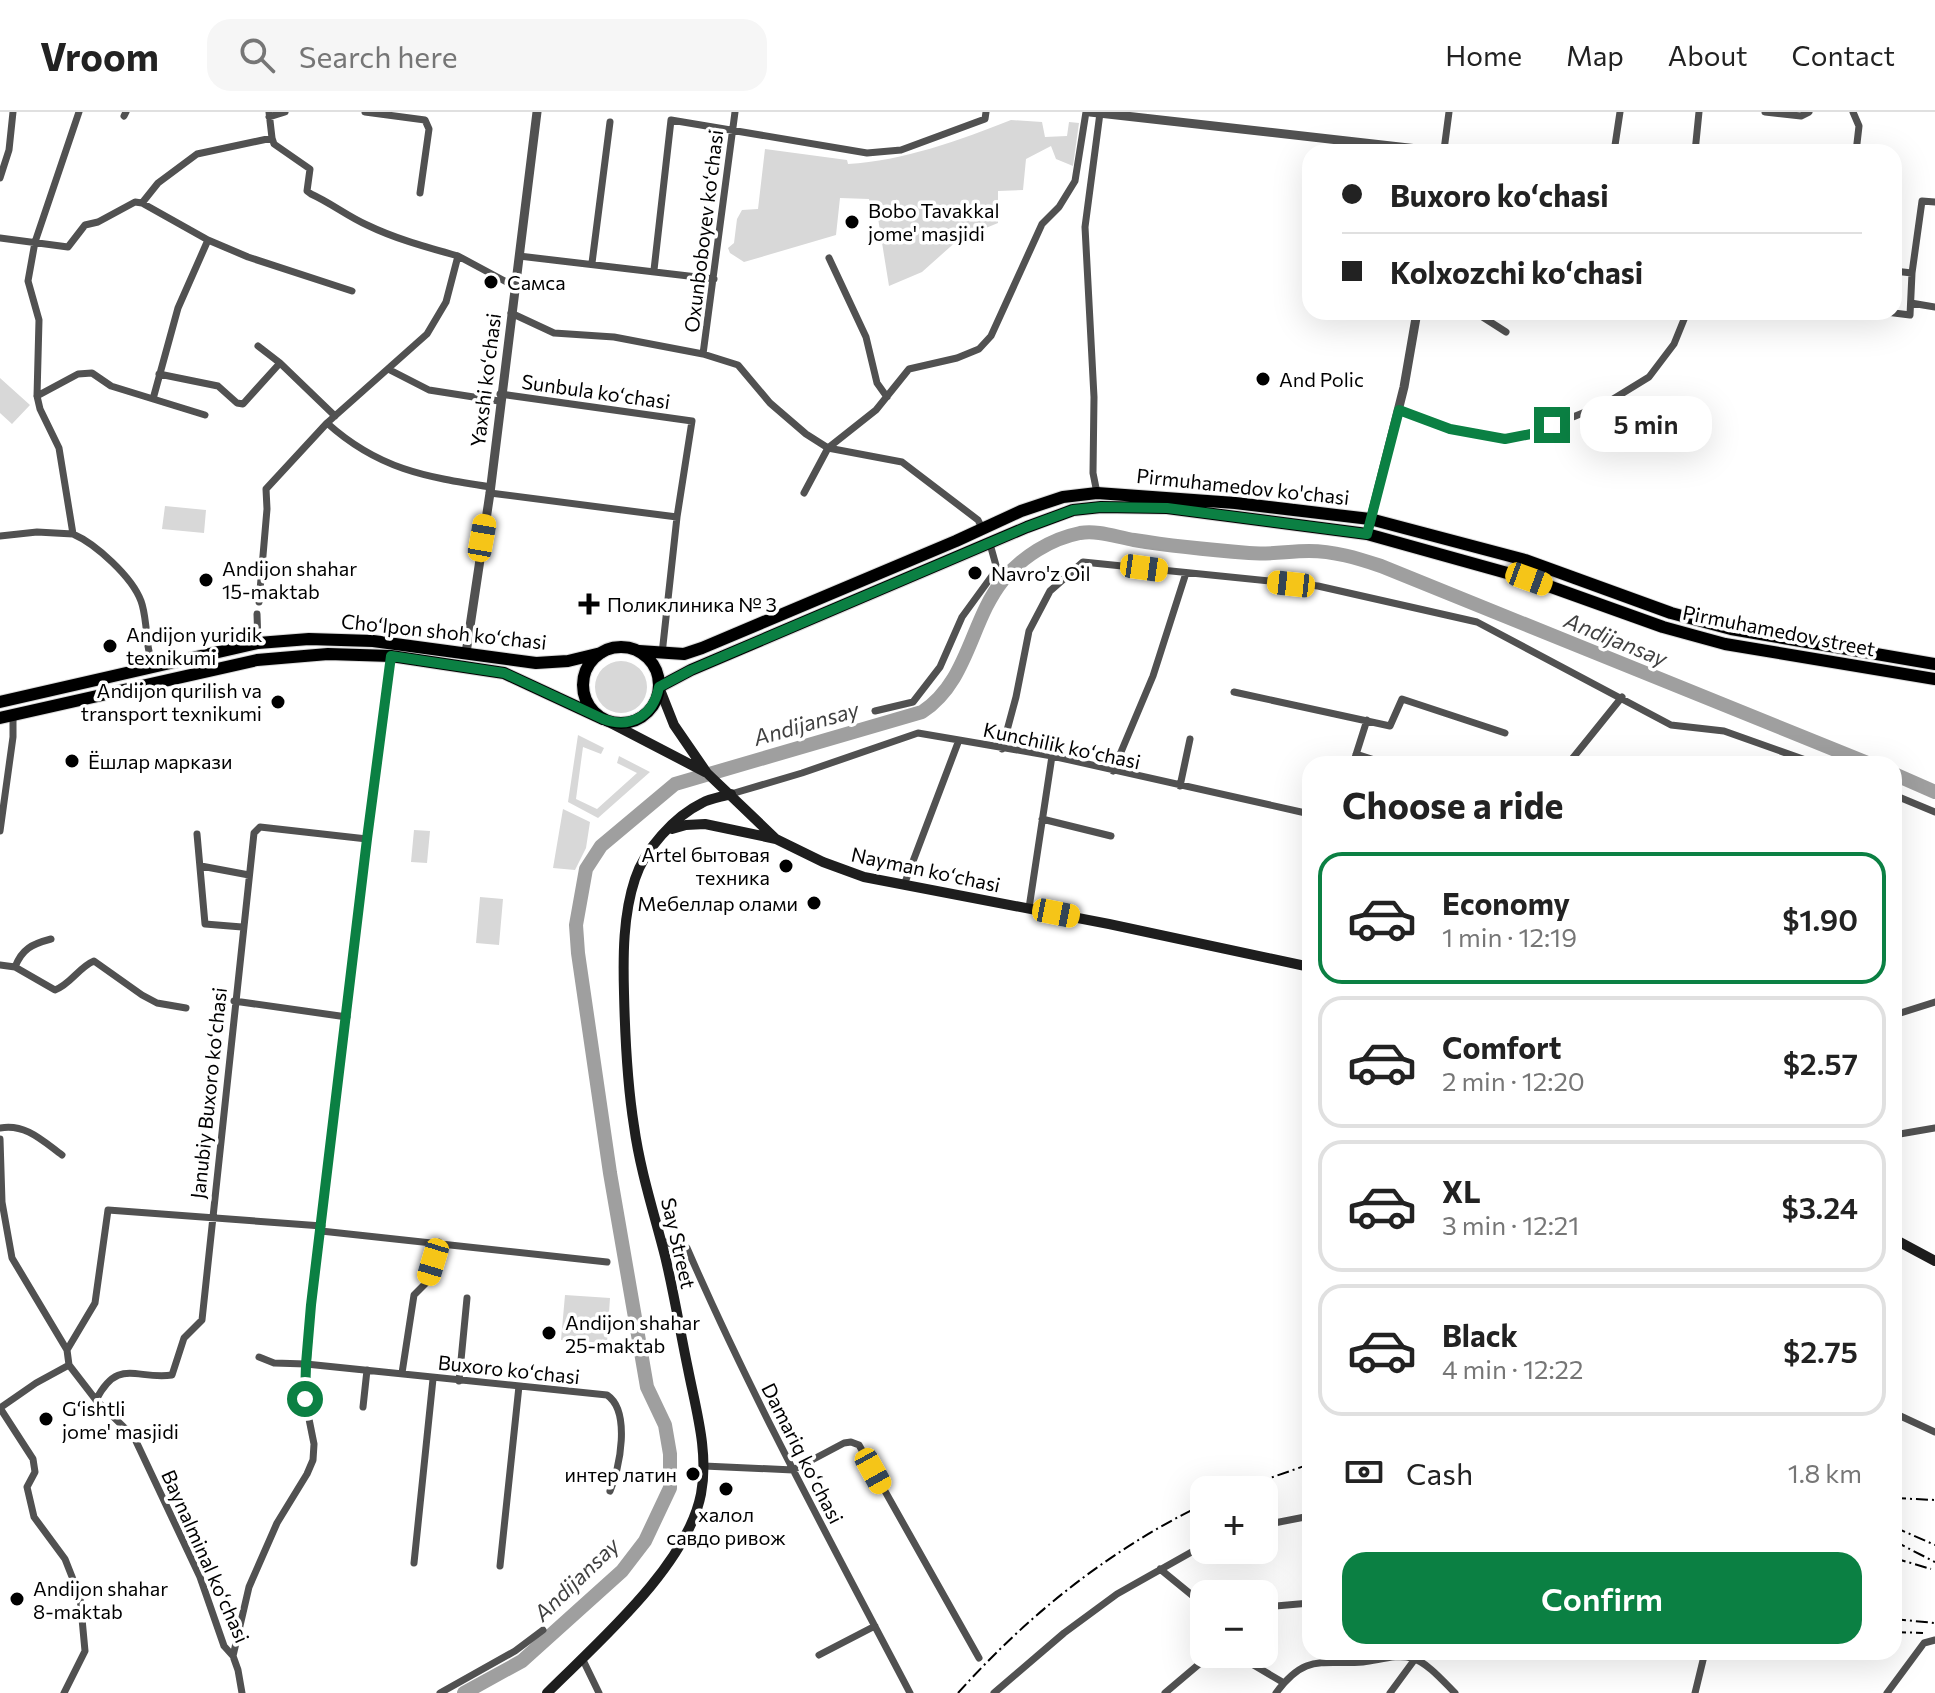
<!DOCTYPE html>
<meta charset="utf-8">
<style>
body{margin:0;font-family:Commissioner,sans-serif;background:#f6f6f6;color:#222;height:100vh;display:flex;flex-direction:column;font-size:30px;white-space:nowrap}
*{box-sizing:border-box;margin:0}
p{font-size:26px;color:#767676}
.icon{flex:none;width:44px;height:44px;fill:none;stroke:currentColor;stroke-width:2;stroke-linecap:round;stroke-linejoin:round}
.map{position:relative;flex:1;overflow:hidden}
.sheet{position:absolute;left:1302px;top:644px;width:600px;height:904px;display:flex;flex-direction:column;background:#fff;border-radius:24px;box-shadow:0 8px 32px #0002}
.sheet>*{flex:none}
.guide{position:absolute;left:1302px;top:32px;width:600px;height:176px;border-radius:24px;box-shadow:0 8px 32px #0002;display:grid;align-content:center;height:176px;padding:0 40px;background:#fff}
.tools{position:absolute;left:1190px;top:1364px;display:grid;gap:16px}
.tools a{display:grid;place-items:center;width:88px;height:88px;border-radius:16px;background:#fff;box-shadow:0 8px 32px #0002;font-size:40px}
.end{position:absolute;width:36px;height:36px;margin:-18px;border:10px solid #0b8043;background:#fff;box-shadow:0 0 0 4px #fff}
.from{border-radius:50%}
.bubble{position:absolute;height:56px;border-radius:24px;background:#fff;box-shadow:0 8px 32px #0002;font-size:26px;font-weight:600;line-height:56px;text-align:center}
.car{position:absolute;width:24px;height:48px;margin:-24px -12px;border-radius:10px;box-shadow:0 0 6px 2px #0007;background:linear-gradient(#f5c518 24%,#345 0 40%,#f5c518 0 76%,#345 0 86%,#f5c518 0)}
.guide b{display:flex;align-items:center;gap:28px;height:76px;font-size:30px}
.guide b+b{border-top:2px solid #e0e0e0}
.guide i{width:20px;height:20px;background:#222}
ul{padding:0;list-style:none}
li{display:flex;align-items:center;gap:24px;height:132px;margin:0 16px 12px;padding:0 24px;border:4px solid #e0e0e0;border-radius:24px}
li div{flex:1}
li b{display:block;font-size:30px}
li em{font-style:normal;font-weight:600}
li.selected{border-color:#0b8043}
li>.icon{width:72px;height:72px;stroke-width:1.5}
h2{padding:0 40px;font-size:36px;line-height:96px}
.pay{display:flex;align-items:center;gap:20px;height:88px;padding:0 40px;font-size:30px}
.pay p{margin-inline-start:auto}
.action{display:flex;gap:16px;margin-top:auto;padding:16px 40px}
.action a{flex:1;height:92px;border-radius:24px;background:#0b8043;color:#fff;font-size:32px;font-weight:600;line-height:92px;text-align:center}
header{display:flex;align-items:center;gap:48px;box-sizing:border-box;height:112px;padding:0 40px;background:#fff;border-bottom:2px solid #e0e0e0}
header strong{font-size:38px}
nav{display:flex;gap:44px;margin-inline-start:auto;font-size:28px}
.search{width:560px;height:72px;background:#f6f6f6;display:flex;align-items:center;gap:20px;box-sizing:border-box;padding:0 28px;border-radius:24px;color:#767676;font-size:30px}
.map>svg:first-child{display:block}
</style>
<header>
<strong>Vroom</strong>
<div class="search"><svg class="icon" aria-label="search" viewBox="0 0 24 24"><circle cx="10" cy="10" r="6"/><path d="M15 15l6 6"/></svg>Search here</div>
<nav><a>Home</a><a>Map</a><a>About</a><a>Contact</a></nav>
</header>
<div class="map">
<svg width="1935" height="1581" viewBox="0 0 1935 1581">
<rect width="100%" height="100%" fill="#fff"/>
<path fill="#d8d8d8" d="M 1011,8 L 1042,10 L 1045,25 L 1067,24 L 1069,10 L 1079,11 L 1073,54 L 1056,47 L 1051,34 L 1026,47 L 1023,78 L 998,79 L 998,111 L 959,127 L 922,160 L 889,174 L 878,106 L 870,105 L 869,87 L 840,86 L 836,123 L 744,150 L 730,141 L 728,136 L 734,131 L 737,107 L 742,98 L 758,97 L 765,37 L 847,48 L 848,52 C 903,49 960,28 1011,8 Z
M 0,266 L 30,293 L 12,312 L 0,301 Z
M 165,394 L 206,398 L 204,421 L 162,417 Z
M595 575a26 26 0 1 1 52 0a26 26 0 1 1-52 0Z
M 578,623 L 604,636 L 601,642 L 583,635 L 576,687 L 597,697 L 637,661 L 617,651 L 619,644 L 650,660 L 598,706 L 568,690 Z
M 563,697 L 590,710 L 586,736 L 575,758 L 553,756 Z
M 414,718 L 430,719 L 427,751 L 411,750 Z
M 480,785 L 503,787 L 499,833 L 476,831 Z
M 565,1183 L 610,1186 L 607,1231 L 561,1228 Z"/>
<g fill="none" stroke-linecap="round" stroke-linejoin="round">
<path stroke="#9f9f9f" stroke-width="14" d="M 1894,662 L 1935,680
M 464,1581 L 522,1549 L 622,1459 L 645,1429 L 670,1376 L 670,1342 L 665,1313 L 647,1275 L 610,1061 L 578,841 L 576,813 L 586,757 L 601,734 L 675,672 L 922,600 C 969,569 970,509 1003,468 C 1022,445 1050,427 1080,421 C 1098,418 1116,425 1134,428 C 1171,434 1211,438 1249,441 C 1269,443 1289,439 1309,439 C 1334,439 1357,446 1381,454 L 1870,652"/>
<path stroke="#d9d9d9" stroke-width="7" stroke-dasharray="7 3.5" stroke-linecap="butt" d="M 146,515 L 148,534"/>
<g stroke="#dbdbdb" stroke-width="14">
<path id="primary" d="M583 573a38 38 0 1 1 76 0a38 38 0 1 1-76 0Z
M 639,539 L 684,542 L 702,536 L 956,429 L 1021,399 L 1063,385 L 1097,381 L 1235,391 L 1370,407 L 1525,448 L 1671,501 L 1731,517 L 1935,552
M 659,575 L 691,558 L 1027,415 L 1073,398 L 1101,395 L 1167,396 L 1367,422 L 1529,467 L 1663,515 L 1725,532 L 1935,567
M 0,590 L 258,531 L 309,527 L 373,529 L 536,551 L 568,549 L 601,541
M 0,606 L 257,548 L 328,542 L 391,544 L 504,561 L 603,607"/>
</g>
<path stroke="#515151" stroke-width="7" d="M 79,0 L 35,130 L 28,169 L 39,208 L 37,284 L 40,297 L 59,336 L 73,422 C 96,432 132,465 141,489 C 144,497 145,507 146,515
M 365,0 L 425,8 L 429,17 L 420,81
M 1765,0 L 1801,4 L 1809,0
M 1853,0 L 1859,14 L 1856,40
M 124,4 L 126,0
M 269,5 L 285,0
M 1444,38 L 1449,0
M 1614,40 L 1620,0
M 1695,40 L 1699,0
M 0,66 L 9,38 L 13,0
M 142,91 L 158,71 L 197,42 L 272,26 L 269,0
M 0,126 L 68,135 L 85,113 L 98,110 L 135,90 L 142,91 L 208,128 L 248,145 L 352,179
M 458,144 L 514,174
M 519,144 L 714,167
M 829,146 L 866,225 L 877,271 L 887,285
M 592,151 L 610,10
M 654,158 L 671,8 L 867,41 L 901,38 L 985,7 L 986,0
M 1894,159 L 1912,161
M 1911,191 L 1935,195
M 1468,200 L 1480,203 L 1510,200
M 1886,200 L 1910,203 L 1912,161 L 1922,89 L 1935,90
M 511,201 L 554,221 L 614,225 L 703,242 L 738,253 L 770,291 L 806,322 L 828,336 L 902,350 L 978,408 L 982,416
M 1481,204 L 1506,220
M 258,234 L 280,251
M 703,242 L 735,0
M 388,257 L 429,278 L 499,289
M 159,262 L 218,274 L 237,291 L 243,292 L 280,251 L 335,304
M 500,282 L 692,309 L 677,405 L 662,542
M 37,284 L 78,262 L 92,261 L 111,274 L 205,303
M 153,287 L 178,196 L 208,128
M 1399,298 L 1450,317 L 1505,327 L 1531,322 L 1605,292 L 1649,265 L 1674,232 L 1687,200
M 327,311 C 378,357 425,365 491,375
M 490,381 L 677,405
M 804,381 L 828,336 L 876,298 L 909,257 L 957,246 L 979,237 L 991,224 L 1042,112 L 1059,95 L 1075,69 L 1086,0
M 1097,381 L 1093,361 L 1094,285 L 1085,115 L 1100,1
M 0,424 L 37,420 L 73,422
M 259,490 L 267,397 L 266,377 L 327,311 L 427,222 L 446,190 L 458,144 C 426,135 396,127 367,113 C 347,104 331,91 311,82 L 307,79 L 310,57 L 274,32 L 272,26
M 257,502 L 258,531
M 148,534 L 152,555
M 1234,580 L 1390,614 L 1402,587 L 1505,621
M 875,599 L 913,590 L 940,555 L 962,505 L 997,457 L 990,432
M 1002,637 L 1016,585 L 1029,519 L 1050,479 L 1083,450 L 1318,474 L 1477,510 L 1671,613 L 1724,619 L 1817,652
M 1356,642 L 1387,652
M 1353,652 L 1367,608
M 1568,652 L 1622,585
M 1113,659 L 1153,564 L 1186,461
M 1180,674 L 1190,627
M 731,682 L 802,661 L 918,621 L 959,628
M 1894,683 L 1935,700
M 1042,707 L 1111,724
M 0,719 L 13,625 L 13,603
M 197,722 L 205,812 L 242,815
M 201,754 L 249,763
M 904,773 L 959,628 L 1052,644 L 1310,702
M 1029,796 L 1052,644
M 0,853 L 15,855 L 55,878 C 71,872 79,855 94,849 L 142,883 L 157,891 L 186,896
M 15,855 C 22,837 32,832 51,827
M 234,889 L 347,905
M 1894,903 L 1935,890
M 0,1016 C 25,1011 43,1029 62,1043
M 1894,1023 L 1935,1016
M 0,1027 L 2,1090 L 12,1146 L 67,1238 L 69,1253 L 96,1288 L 134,1325 L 200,1465 L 224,1534 L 233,1544 L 238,1558 L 242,1581
M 321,1119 L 607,1150
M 661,1129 L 687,1136 C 753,1288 833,1434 910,1581
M 67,1238 L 95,1191 L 108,1098 L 322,1114
M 259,1245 L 274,1251 L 306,1252 L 607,1283 C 631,1299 620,1356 610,1379
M 402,1261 L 414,1183 L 427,1170 L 439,1130
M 459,1269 L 467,1186
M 96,1288 C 118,1245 136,1268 172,1263 L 184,1226 L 202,1208 L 254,721 L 260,715 L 367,727
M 363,1295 L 367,1258
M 1894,1301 L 1935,1320
M 704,1354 L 793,1358 L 844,1331 L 851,1330 L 859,1333 L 979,1546
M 1264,1413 L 1310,1404
M 414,1451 L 433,1267
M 500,1454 L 519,1274
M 1160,1457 L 1204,1493
M 1264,1495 L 1310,1491
M 1235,1542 L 1284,1571
M 819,1543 L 875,1514
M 233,1544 L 249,1475 L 277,1411 L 307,1362 L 313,1348 L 314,1332 L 305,1287 L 311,1193 L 367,727 L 391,544
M 582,1546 L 599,1581
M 64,1581 L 85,1539 L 80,1485 L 65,1447 L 34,1405 L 27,1375 L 35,1360 L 33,1347 L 0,1296 L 36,1271 L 69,1253
M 440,1581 L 515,1539 L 543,1518
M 994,1581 L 1064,1521 L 1117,1482 L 1204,1433
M 1165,1581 L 1211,1542
M 1276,1581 C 1306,1541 1321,1553 1363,1550 C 1380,1548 1396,1542 1412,1546 C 1427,1550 1444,1570 1455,1581
M 1390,1581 L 1415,1547
M 1695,1581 L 1705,1540
M 1887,1581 L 1924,1531 L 1935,1528"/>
<path stroke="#515151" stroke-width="9" d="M 1090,0 L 1444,40
M 1367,422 L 1404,275 L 1417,200
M 466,541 L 490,381 L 537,0"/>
<path stroke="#1e1e1e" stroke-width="10" d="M 659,575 L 674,613 L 707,661 L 776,727
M 603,607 L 705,660
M 672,717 L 686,713 L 705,712 L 776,727 L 823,750 L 864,765 L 1109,812 L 1310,855
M 1894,1127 L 1935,1149
M 547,1581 C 597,1531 687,1454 701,1382 C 709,1341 696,1298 688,1257 C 680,1219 674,1181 665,1144 C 654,1101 640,1058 634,1014 C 627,970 625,925 624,881 C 623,844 623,803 635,767 C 644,738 675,704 702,691 C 711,686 722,685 731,682"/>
<use href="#primary" stroke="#000" stroke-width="12"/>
<path stroke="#000" stroke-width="2" stroke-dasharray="12 4 2 4" stroke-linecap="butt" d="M 1236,1378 L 1310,1352
M 1894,1386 L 1935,1388
M 1894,1415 L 1935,1433
M 1894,1429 L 1935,1450
M 1894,1446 L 1931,1457
M 1894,1507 L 1935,1511
M 1894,1520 L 1923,1521
M 958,1581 C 1028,1503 1109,1438 1204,1392"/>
</g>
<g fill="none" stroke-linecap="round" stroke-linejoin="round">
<path stroke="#0b8043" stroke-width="10" d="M 305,1287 L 306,1252 L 311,1193 L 367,727 L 391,544 L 504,561 L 603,607 C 631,617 653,604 659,575 L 691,558 L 1027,415 L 1073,398 L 1101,395 L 1167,396 L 1367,422 L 1399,298 L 1450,317 L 1505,327 L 1531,322 L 1552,313"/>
</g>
<g fill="#000" stroke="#fff" stroke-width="3">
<circle cx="852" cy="110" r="8"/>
<circle cx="491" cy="170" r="8"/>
<circle cx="1263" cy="267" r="8"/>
<circle cx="975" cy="461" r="8"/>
<circle cx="206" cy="468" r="8"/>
<path d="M585 480h8v8h8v8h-8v8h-8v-8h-8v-8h8z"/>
<circle cx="110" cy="534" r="8"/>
<circle cx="278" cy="590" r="8"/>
<circle cx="72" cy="649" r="8"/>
<circle cx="786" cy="754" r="8"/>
<circle cx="814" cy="791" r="8"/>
<circle cx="549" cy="1221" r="8"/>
<circle cx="46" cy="1307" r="8"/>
<circle cx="693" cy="1362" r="8"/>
<circle cx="726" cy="1377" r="8"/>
<circle cx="17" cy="1487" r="8"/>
</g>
<g text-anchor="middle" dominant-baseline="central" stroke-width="7" stroke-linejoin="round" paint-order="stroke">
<g font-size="20" fill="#000" stroke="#fff" text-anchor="start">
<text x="868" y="98">Bobo Tavakkal<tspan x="868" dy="23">jome' masjidi</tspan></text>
<text x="507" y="170">Самса</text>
<text x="1279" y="267">And Polic</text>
<text x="222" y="456">Andijon shahar<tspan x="222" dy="23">15-maktab</tspan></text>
<text x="991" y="461">Navro'z Oil</text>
<text x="607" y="492">Поликлиника № 3</text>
<text x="126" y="522">Andijon yuridik<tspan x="126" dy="23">texnikumi</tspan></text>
<text x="262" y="578" text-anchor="end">Andijon qurilish va<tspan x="262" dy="23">transport texnikumi</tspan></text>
<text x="88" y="649">Ёшлар маркази</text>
<text x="770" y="742" text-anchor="end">Artel бытовая<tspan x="770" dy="23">техника</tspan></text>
<text x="798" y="791" text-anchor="end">Мебеллар олами</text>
<text x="565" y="1210">Andijon shahar<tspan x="565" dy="23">25-maktab</tspan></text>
<text x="62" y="1296">Gʻishtli<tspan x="62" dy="23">jome' masjidi</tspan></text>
<text x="677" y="1362" text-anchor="end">интер латин</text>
<text x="726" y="1402" text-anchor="middle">халол<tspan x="726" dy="23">савдо ривож</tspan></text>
<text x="33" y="1476">Andijon shahar<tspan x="33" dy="23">8-maktab</tspan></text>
</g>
<g font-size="20" fill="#000" stroke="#fff">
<text transform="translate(703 119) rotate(-83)">Oxunboboyev koʻchasi</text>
<text transform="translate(485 268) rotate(-83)">Yaxshi koʻchasi</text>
<text transform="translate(596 279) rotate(8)">Sunbula koʻchasi</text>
<text transform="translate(1243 374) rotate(6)">Pirmuhamedov ko'chasi</text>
<text transform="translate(1779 518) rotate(11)">Pirmuhamedov street</text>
<text transform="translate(444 519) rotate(6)">Choʻlpon shoh koʻchasi</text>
<text transform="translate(1062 633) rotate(12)">Kunchilik koʻchasi</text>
<text transform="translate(926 757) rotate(12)">Nayman koʻchasi</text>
<text transform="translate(208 981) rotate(-84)">Janubiy Buxoro koʻchasi</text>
<text transform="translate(679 1131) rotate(77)">Say Street</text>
<text transform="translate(509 1257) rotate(6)">Buxoro koʻchasi</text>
<text transform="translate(803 1341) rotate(63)">Damariq koʻchasi</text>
<text transform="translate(206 1444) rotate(66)">Baynalminal koʻchasi</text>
</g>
<g font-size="22" font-style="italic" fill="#404040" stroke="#fff">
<text transform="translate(1616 527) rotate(22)">Andijansay</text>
<text transform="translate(806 611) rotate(-16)">Andijansay</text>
<text transform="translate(576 1467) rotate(-44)">Andijansay</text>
</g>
</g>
</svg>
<div class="tools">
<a>+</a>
<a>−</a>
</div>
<i class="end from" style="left:305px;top:1287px"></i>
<i class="end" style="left:1552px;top:313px"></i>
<div class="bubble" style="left:1580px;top:284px;width:132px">5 min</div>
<i class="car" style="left:482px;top:426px;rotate:10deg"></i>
<i class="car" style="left:1144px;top:456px;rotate:98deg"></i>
<i class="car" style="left:1529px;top:467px;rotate:110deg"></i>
<i class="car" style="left:1291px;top:472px;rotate:276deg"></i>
<i class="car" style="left:1056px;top:801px;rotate:101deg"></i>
<i class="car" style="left:433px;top:1150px;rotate:197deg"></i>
<i class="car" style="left:873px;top:1359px;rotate:151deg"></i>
<div class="guide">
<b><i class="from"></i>Buxoro koʻchasi</b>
<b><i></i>Kolxozchi koʻchasi</b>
</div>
<section class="sheet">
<h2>Choose a ride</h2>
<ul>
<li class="selected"><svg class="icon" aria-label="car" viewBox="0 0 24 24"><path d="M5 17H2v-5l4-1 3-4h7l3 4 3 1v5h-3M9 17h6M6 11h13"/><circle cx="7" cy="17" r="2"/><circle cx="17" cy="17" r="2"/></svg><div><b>Economy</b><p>1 min · 12:19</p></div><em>$1.90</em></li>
<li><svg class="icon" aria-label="car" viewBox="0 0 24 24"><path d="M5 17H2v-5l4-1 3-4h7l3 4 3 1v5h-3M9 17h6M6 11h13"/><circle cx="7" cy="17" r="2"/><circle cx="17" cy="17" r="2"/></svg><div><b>Comfort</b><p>2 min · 12:20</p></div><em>$2.57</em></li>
<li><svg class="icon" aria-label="car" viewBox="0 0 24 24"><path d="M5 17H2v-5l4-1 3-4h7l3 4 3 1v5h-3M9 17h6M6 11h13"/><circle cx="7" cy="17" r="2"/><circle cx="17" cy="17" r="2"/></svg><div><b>XL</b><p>3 min · 12:21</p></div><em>$3.24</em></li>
<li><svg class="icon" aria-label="car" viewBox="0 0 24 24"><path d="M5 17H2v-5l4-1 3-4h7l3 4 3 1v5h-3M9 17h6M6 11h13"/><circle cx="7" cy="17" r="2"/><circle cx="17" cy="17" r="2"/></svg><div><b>Black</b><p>4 min · 12:22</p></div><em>$2.75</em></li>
</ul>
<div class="pay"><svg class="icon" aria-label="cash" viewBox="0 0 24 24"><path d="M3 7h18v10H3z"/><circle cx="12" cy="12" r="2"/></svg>Cash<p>1.8 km</p></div>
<div class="action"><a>Confirm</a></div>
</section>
</div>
